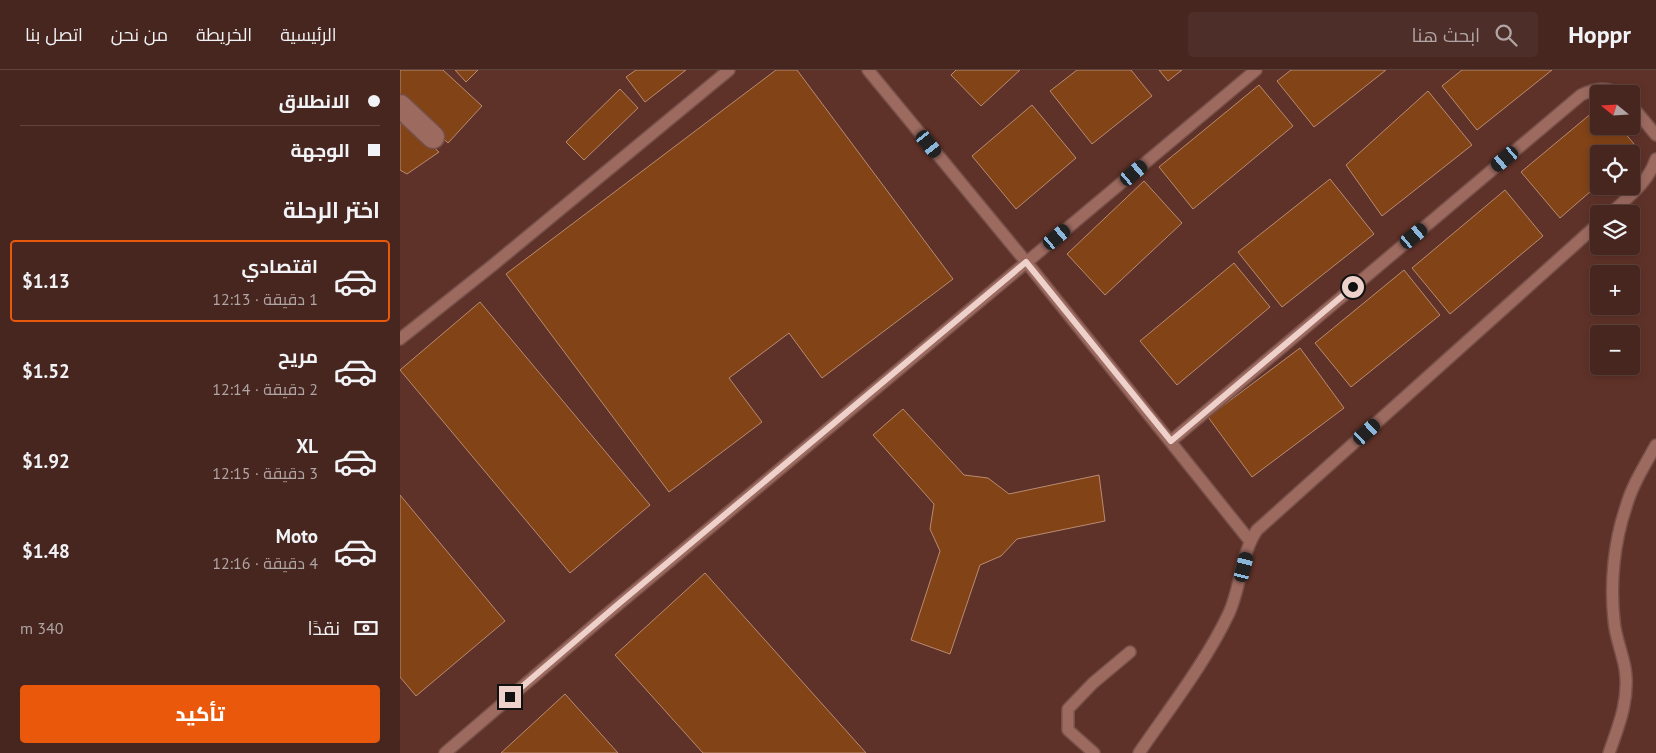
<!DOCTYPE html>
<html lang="ar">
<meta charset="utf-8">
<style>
body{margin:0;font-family:"PT Sans",Cairo,sans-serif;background:#4e2e28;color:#f1f3f6;direction:rtl;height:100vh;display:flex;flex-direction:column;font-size:19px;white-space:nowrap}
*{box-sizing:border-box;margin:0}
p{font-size:16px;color:#b0a5a4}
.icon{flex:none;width:28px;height:28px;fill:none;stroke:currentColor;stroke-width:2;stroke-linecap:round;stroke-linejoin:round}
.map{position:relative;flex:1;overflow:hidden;direction:ltr}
.details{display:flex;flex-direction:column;background:#47261f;width:400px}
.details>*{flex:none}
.top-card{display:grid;align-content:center;height:110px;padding:0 20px;background:#47261f}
.needle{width:32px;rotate:288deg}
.controls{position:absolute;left:1190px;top:15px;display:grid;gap:10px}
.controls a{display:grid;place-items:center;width:50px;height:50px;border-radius:5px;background:#47261f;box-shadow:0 2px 8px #0003,0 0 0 1px #5f433d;font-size:25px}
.end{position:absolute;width:22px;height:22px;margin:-11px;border:6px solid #eed1cb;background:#111;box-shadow:0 0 0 2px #111}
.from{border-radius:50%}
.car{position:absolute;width:15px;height:30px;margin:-15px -8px;border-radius:6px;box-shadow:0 0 4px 1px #0007;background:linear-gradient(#222 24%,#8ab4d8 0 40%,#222 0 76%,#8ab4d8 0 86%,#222 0)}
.top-card b{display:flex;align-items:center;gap:18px;height:48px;font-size:19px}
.top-card b+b{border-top:1px solid #5f433d}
.top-card i{width:12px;height:12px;background:#f1f3f6}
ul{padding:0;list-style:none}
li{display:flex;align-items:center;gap:15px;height:82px;margin:0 10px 8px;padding:0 10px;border:2px solid transparent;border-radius:5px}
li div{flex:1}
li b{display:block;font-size:19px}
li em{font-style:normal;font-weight:800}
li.active{border-color:#ea580c}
li>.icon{width:45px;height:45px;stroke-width:1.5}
h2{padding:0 20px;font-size:22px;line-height:60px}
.pay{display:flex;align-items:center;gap:12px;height:55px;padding:0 20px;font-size:19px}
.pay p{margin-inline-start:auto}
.primary-button{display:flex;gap:10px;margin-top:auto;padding:10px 20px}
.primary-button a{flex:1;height:58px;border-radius:5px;background:#ea580c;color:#fff;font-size:20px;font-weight:800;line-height:58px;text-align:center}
header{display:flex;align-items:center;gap:30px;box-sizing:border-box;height:70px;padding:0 25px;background:#47261f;border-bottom:1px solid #5f433d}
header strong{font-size:24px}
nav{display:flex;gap:28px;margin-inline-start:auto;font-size:18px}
.search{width:350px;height:45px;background:#4e2e28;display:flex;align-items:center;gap:12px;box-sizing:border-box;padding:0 18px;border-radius:5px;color:#b0a5a4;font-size:19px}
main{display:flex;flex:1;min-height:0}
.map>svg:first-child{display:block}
</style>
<header>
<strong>Hoppr</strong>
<div class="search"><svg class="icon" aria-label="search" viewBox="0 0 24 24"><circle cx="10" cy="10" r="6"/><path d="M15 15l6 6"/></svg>ابحث هنا</div>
<nav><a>الرئيسية</a><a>الخريطة</a><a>من نحن</a><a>اتصل بنا</a></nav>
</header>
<main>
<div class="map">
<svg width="1256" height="683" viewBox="0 0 1256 683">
<rect width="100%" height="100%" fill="#5f3229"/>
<path fill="#824317" stroke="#b98b71" d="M 0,0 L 43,0 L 82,36 L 48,73 L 0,29 Z
M 55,0 L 78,0 L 66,12 Z
M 236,0 L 286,0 L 245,32 L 226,7 Z
M 376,0 L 397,0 L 553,209 L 422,308 L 389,263 L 329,308 L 362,352 L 269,422 L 106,204 Z
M 556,0 L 620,0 L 581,36 L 551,5 Z
M 677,0 L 731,0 L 752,26 L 692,74 L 650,21 Z
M 759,0 L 782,0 L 768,11 Z
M 891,0 L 986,0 L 914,57 L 877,11 Z
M 1062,0 L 1152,0 L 1077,60 L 1042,16 Z
M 859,15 L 893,56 L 793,139 L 759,97 Z
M 220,19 L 238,38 L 184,90 L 166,72 Z
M 1028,21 L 1072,75 L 982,146 L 946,95 Z
M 632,35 L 676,88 L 616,139 L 572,86 Z
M 1199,37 L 1199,56 L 1219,56 L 1239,80 L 1231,87 L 1231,84 L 1199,84 L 1199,114 L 1160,148 L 1121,102 Z
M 0,48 L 39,82 L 7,104 L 0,100 Z
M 930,109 L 974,164 L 882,237 L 838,182 Z
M 744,111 L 782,153 L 705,225 L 667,184 Z
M 1105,120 L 1143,166 L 1050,244 L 1012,198 Z
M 834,193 L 870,237 L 777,315 L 740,271 Z
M 1004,200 L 1040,245 L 951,317 L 915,273 Z
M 80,232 L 250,435 L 170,503 L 0,300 Z
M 900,278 L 944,338 L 852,407 L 808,347 Z
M 503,339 L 564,405 L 588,408 L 609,424 L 699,405 L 705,451 L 617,469 L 601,486 L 580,495 L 550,584 L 511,570 L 540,481 L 530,459 L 534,434 L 473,365 Z
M 0,425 L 105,551 L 16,626 L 0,607 Z
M 305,503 L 466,683 L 303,683 L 215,585 Z
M 165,624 L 218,683 L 101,683 Z"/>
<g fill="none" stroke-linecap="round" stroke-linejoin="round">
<g stroke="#765049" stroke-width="14">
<path id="service" d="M 468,0 L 627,193 L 850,471
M 1231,35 L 1256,65
M 1210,144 C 1228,127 1248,113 1256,89
M 0,269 L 93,195 L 329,0
M 771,371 L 1181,25 C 1194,19 1206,16 1219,24
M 45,683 L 201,549 L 856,0
M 694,683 L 668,660 L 668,639 L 693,613 L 730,582
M 739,683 C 769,639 806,592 829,543 C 841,517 841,483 857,460 L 1199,153
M 1209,683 C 1219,655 1230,628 1225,598 C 1222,582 1215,566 1214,550 C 1210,513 1214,472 1226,437 C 1232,415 1245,395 1256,375"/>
</g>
<g stroke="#765049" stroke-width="25">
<path id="minor" d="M 0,36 L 33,67"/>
</g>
<use href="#service" stroke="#9d6a60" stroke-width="11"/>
<use href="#minor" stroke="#9d6a60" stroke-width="22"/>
</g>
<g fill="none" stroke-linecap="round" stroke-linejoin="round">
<path stroke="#eed1cb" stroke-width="6" d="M 110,627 L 216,536 L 626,192 L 771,371 L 953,217"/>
</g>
</svg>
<div class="controls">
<a><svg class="needle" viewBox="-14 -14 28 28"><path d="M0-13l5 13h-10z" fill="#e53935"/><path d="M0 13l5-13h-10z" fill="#b0a5a4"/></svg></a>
<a><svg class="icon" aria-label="locate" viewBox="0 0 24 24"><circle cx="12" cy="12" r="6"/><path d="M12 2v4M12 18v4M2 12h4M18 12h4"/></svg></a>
<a><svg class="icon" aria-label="layers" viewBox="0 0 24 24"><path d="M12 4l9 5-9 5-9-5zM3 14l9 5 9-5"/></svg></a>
<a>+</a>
<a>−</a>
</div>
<i class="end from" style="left:953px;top:217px"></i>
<i class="end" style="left:110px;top:627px"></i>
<i class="car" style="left:529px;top:74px;rotate:141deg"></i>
<i class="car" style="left:1105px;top:89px;rotate:230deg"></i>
<i class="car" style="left:734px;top:103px;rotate:50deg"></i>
<i class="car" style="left:1014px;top:166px;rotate:50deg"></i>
<i class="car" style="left:657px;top:167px;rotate:50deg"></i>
<i class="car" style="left:967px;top:362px;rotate:48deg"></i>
<i class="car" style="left:844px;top:497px;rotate:14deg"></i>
</div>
<section class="details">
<div class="top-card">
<b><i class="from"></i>الانطلاق</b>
<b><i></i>الوجهة</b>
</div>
<h2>اختر الرحلة</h2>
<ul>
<li class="active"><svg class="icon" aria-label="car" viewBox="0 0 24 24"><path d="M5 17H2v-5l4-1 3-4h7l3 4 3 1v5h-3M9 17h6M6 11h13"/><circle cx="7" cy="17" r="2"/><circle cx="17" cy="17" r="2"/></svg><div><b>اقتصادي</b><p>1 دقيقة · 12:13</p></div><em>$1.13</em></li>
<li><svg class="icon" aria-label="car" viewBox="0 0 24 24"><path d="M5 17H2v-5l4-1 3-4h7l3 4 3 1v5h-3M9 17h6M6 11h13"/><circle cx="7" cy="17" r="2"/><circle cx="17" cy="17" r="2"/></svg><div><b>مريح</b><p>2 دقيقة · 12:14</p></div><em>$1.52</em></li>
<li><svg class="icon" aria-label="car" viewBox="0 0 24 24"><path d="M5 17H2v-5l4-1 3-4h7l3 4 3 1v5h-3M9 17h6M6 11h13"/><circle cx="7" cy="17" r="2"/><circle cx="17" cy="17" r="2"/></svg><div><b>XL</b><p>3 دقيقة · 12:15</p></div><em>$1.92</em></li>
<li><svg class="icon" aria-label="car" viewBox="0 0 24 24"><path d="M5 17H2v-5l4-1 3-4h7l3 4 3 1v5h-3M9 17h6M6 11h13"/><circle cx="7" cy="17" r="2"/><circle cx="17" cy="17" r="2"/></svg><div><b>Moto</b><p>4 دقيقة · 12:16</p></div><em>$1.48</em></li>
</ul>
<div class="pay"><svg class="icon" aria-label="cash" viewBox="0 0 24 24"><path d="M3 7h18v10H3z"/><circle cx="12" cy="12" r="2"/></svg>نقدًا<p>340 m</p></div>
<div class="primary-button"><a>تأكيد</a></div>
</section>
</main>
